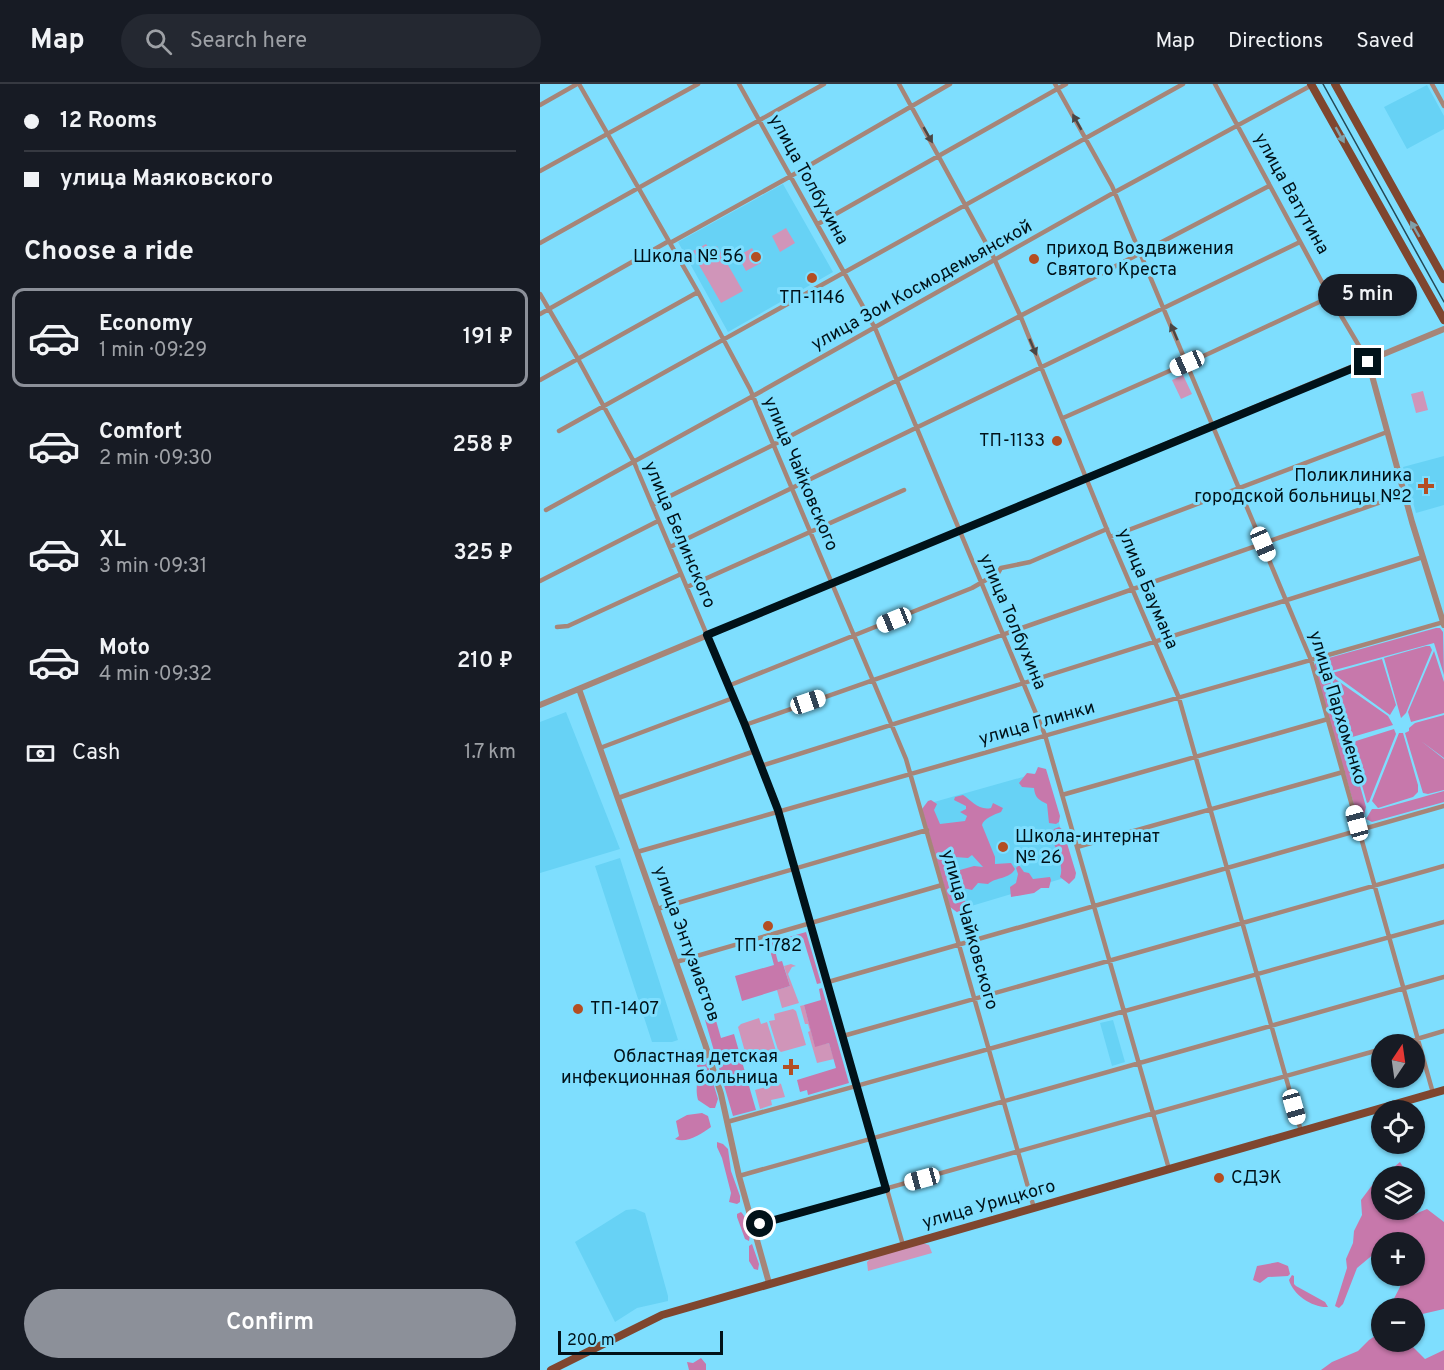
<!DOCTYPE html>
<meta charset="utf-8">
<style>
body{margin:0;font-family:Overpass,sans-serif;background:#242831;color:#f1f3f6;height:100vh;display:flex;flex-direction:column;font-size:22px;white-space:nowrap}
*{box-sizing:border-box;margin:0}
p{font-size:20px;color:#9ea1a6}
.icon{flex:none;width:33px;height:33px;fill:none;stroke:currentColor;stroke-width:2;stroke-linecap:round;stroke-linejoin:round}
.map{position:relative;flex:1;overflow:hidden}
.side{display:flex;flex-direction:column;background:#171b24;width:540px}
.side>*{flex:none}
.banner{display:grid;align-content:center;height:132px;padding:0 24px;background:#171b24}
.needle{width:39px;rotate:13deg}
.buttons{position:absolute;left:831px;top:950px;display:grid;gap:12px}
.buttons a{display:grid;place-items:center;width:54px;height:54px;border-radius:50%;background:#171b24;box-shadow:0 2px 4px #0004;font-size:30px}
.scale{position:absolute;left:18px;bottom:15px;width:165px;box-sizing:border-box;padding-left:6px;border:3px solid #011219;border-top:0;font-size:16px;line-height:21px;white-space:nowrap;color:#011219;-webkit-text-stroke:4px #7edefe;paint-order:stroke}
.end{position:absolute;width:27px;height:27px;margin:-14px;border:8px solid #011219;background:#fff;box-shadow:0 0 0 3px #fff}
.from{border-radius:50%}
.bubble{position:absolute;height:42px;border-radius:21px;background:#171b24;box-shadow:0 2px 4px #0004;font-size:20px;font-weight:600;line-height:42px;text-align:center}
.car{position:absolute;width:18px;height:36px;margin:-18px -9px;border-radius:8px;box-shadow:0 0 4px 2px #0007;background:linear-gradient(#fff 24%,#345 0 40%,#fff 0 76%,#345 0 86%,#fff 0)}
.banner b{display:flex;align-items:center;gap:21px;height:57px;font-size:22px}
.banner b+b{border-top:2px solid #363941}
.banner i{width:15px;height:15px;background:#f1f3f6}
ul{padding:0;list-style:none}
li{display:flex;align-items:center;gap:18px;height:99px;margin:0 12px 9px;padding:0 12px;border:3px solid transparent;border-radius:12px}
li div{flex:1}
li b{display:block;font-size:22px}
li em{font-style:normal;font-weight:600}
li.current{border-color:#8c9099}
li>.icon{width:54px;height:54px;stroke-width:1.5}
h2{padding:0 24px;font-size:27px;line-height:72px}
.pay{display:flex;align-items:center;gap:15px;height:66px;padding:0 24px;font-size:22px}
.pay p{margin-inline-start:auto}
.action{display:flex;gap:12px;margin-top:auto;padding:12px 24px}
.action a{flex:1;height:69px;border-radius:36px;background:#8c9099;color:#fff;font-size:24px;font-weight:600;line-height:69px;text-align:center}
header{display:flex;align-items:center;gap:36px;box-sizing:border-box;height:84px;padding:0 30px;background:#171b24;border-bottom:2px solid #363941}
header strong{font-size:28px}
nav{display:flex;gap:33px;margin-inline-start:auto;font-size:21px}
.search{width:420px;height:54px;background:#242831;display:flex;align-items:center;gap:15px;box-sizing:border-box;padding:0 21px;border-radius:33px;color:#9ea1a6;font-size:22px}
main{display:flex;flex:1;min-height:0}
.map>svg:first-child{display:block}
</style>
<header>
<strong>Map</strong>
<div class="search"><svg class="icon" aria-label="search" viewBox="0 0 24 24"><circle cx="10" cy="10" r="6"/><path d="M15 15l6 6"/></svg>Search here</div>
<nav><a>Map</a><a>Directions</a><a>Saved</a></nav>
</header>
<main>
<section class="side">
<div class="banner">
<b><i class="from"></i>12 Rooms</b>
<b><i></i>улица Маяковского</b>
</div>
<h2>Choose a ride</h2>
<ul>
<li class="current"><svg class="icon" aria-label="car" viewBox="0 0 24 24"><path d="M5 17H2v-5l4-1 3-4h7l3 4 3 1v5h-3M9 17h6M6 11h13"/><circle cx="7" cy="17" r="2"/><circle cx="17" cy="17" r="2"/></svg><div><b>Economy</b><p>1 min · 09:29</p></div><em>191 ₽</em></li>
<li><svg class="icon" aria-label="car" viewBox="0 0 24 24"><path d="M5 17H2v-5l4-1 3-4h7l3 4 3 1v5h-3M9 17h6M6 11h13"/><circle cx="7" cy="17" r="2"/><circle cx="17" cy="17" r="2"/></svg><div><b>Comfort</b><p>2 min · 09:30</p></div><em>258 ₽</em></li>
<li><svg class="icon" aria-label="car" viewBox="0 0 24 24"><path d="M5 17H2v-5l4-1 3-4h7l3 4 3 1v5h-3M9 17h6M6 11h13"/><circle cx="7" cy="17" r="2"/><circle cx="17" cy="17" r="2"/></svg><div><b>XL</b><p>3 min · 09:31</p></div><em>325 ₽</em></li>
<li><svg class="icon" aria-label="car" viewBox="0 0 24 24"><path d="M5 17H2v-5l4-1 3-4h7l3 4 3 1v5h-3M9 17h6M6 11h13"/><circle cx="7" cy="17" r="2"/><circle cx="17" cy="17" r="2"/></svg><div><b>Moto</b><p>4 min · 09:32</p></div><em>210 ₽</em></li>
</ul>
<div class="pay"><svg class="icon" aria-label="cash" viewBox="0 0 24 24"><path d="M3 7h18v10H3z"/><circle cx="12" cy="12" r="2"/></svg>Cash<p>1.7 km</p></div>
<div class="action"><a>Confirm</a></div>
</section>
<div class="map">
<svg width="904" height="1286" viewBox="0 0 904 1286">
<rect width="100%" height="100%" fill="#7edefe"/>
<path fill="#67d2f5" d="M 887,1 L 904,32 L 904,45 L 867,65 L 844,23 Z
M 243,100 L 293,188 L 188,248 L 138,158 Z
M 904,372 L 904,421 L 876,429 L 863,383 Z
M 26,628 L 80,765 L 0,789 L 0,638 Z
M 504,687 L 534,791 L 418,826 L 387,720 Z
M 80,774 L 138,956 L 132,958 L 112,958 L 55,782 Z
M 573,936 L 585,978 L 572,982 L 560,939 Z
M 95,1125 L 105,1129 L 128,1212 L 128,1217 L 97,1224 L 75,1238 L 35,1158 L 86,1126 Z"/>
<path fill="#d095b9" d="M 246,144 L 255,159 L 240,168 L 232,152 Z
M 166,160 L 170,166 L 177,162 L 203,207 L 181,219 L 155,174 L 157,173 L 153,167 Z
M 212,164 L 221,179 L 206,187 L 198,172 Z
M 643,291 L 652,310 L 641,315 L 632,296 Z
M 883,307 L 888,326 L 876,329 L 871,310 Z
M 251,880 L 256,882 L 252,883 L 248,890 L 259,919 L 242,924 L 237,906 L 250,902 L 244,882 Z
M 264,921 L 275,962 L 289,959 L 294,975 L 277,979 L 268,948 L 270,947 L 268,940 L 265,940 L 260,922 Z
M 253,925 L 256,927 L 266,961 L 241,968 L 238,966 L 229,937 L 235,936 L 234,930 Z
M 219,934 L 221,940 L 227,938 L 236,967 L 234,970 L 212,976 L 207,975 L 198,943 L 201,940 Z
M 239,999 L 241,1000 L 245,1013 L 231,1016 L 232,1021 L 220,1025 L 215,1006 Z
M 382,1159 L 389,1161 L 392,1169 L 328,1187 L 327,1178 L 331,1174 Z"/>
<path fill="#c778ab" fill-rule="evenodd" d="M 896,544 L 900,544 L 903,548 L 904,591 L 894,559 L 791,587 L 788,589 L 826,723 L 824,731 L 819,733 L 817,731 L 774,584 L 775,580 L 778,577 Z
M 886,562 L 890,562 L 892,566 L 866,629 L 861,634 L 844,574 Z
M 894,567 L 904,598 L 904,629 L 871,638 L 868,628 Z
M 842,575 L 856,621 L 850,631 L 792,589 Z
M 791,592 L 848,632 L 853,641 L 809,654 Z
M 904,631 L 904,674 L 881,657 L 904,675 L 904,706 L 888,710 L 883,709 L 865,649 L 869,647 L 869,644 L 875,639 Z
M 854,645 L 856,650 L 829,718 L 827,719 L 811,662 L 816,657 Z
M 859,649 L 863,649 L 878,701 L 878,708 L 873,713 L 838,724 L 832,717 Z
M 498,683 L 506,685 L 520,732 L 519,738 L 516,740 L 509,739 L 507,720 C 499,716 495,714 494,704 L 482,703 L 479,699 L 487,689 L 495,690 Z
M 904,707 L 904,718 L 832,738 L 826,735 L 832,725 L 840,725 Z
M 423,711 C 431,716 439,727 451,724 L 453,719 L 463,724 L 461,728 C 455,730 443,735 442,741 L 455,773 L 455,780 L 471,779 L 475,785 C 470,795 456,793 448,800 L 438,799 L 432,806 L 419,803 L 420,811 L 429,822 L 418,829 L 410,823 L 382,725 L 388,717 L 391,716 L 397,720 L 394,726 L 400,740 L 425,737 L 427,732 L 420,728 L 426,725 L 426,722 L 414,716 L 415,713 ZM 432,771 L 443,783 L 434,782 L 420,786 L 412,780 L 415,773 L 428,774 Z
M 519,743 L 523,746 L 536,789 L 535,794 L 529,800 L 520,793 C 526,778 508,758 514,745 Z
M 479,781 L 484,788 L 489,789 L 493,795 L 510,793 L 511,796 L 509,804 L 501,804 L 494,809 L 471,813 L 470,803 L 476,799 L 478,790 L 476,784 Z
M 266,848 L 281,899 L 277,900 L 263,854 L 234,863 L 238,878 L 242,877 L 250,902 L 202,917 L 195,892 L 234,881 L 228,859 Z
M 282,904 L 309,999 L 268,1011 L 267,1006 L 260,1008 L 257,996 L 296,984 L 289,959 L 275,963 L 264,921 L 281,916 L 279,905 Z
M 175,933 L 181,954 L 194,950 L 216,1026 L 193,1032 L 165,936 Z
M 156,966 L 165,972 L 178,1015 L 175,1024 L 170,1024 L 158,1016 C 155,1005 158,998 158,987 C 158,980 153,975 153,968 Z
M 162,1029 L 168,1032 L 171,1043 C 161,1050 147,1060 135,1055 L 139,1052 L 136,1037 L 147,1031 Z
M 177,1058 L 183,1060 L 188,1065 L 191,1087 L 200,1112 L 200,1118 L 197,1120 L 189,1118 L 191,1109 L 182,1074 L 177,1063 Z
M 860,1078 L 865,1086 L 873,1092 L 847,1092 L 848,1088 Z
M 841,1093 L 842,1125 L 859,1125 L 864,1131 L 875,1130 L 887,1125 L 904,1138 L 904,1225 L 878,1231 L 876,1236 L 879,1245 L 874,1257 L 874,1224 L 849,1224 L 860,1203 L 862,1191 L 874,1191 L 874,1158 L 842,1158 L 841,1164 L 817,1184 L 803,1220 L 799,1224 L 795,1222 L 807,1184 L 806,1175 L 813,1159 L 814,1147 L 822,1131 L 821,1116 L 836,1096 Z
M 201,1128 C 207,1134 211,1149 209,1157 L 205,1155 L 197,1133 L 197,1130 Z
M 212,1160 L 219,1180 L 218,1186 L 214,1185 L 209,1177 L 209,1162 Z
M 738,1178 L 748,1182 L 750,1190 L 748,1192 L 728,1193 L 720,1199 L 713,1196 L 717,1182 Z
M 752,1191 L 754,1192 L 754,1200 L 756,1202 L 785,1218 L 788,1223 C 773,1224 753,1211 749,1196 Z
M 841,1248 L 842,1257 L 874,1257 L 873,1263 L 885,1275 L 904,1266 L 904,1286 L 781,1286 L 792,1278 L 818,1267 L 829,1256 Z
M 161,1274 L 166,1280 L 166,1286 L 149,1286 L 147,1278 L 153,1279 Z"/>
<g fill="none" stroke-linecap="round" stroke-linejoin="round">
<path stroke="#a68578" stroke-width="4.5" d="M 39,0 L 158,208 L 210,305 L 366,675 L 494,1124
M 199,0 L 335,244 L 505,651 L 629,1085
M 359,0 L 452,170 L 480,231 L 570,453 L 639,614 L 761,1047
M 515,0 L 572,102 L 771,576 L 893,1009
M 675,0 L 790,213 L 828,277
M 892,0 L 904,22
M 0,21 L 37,0
M 0,87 L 158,0
M 278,140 L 526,0
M 0,159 L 284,0
M 130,159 L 251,92 L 410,0
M 0,210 L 38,275 L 94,378 L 204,639 L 238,726 L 363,1161
M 0,230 L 129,157
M 0,296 L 158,208
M 523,334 L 670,269 L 790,213
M 19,347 L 643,0
M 112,421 L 233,361 L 729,102
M 6,426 L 213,312 L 575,108 L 772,1
M 570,453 L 847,348
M 130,463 L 760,158
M 0,497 L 118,437
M 147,503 L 364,406
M 17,543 L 28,542 L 141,490
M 188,602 L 432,504 L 458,489 L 461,484 L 490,478 L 567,445
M 205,641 L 864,410
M 60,664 L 193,614
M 221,682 L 883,473
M 522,711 L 788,635
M 78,714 L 215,667
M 537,763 L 803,688
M 97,768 L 904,538
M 117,825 L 387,746
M 136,878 L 402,801
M 288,898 L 904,722
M 303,952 L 904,782
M 860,960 L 904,947
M 187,1038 L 904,838
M 199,1092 L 904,893
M 213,1142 L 842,965"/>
<path stroke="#a68578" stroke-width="6" d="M 828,277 L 872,438 L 904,541
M 39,605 L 165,960 L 181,1010 L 199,1092 L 229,1199
M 0,621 L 904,245"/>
<path stroke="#7f462f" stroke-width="8" d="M 771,0 L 904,236
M 795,0 L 904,195
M 11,1286 L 122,1231 L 904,1006"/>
<path stroke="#234956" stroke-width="1.5" d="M 783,0 L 904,218"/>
</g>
<defs><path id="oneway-solid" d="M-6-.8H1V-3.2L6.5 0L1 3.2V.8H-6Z" transform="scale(1.5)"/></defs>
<g fill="#4b4644">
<use href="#oneway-solid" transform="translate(537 38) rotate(-119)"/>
<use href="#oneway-solid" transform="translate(388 51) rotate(60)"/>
<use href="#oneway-solid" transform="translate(634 248) rotate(-113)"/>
<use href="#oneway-solid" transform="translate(493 263) rotate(67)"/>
</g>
<g fill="#7ea1ab">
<use href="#oneway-solid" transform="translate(800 51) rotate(61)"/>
<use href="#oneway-solid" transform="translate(875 145) rotate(-120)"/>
</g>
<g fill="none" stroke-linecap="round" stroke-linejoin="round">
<path stroke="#011219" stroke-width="8" d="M 220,1140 L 346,1105 L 238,726 L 205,641 L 167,551 L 828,278"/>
</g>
<g fill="#b44e22" stroke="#7edefe" stroke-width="2">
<circle cx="216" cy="173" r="6"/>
<circle cx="494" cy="175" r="6"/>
<circle cx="272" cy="194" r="6"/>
<circle cx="517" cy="357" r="6"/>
<path d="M883 393h6v6h6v6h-6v6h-6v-6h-6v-6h6z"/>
<circle cx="463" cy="763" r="6"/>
<circle cx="228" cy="842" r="6"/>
<circle cx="38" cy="925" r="6"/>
<path d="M248 974h6v6h6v6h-6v6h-6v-6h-6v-6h6z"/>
<circle cx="679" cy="1094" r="6"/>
</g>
<g text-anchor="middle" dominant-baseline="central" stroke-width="6" stroke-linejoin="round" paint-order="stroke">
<g font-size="18" fill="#011219" stroke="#7edefe">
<text transform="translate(268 96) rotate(61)">улица Толбухина</text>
<text transform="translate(751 110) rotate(61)">улица Ватутина</text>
<text transform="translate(382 202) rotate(-29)">улица Зои Космодемьянской</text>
<text transform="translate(260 390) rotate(67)">улица Чайковского</text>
<text transform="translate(139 451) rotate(67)">улица Белинского</text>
<text transform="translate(607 505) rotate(67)">улица Баумана</text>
<text transform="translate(472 538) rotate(67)">улица Толбухина</text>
<text transform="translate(797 624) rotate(73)">улица Пархоменко</text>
<text transform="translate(497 640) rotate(-16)">улица Глинки</text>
<text transform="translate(429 846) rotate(74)">улица Чайковского</text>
<text transform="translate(146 860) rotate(70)">улица Энтузиастов</text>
<text transform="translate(449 1121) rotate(-16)">улица Урицкого</text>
</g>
<g font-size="18" fill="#011219" stroke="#7edefe" text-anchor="start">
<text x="506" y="165">приход Воздвижения<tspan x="506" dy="21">Святого Креста</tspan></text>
<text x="204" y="173" text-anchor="end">Школа № 56</text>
<text x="272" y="214" text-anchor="middle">ТП-1146</text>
<text x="505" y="357" text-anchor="end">ТП-1133</text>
<text x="872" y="392" text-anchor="end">Поликлиника<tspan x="872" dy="21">городской больницы №2</tspan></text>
<text x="475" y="753">Школа-интернат<tspan x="475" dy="21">№ 26</tspan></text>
<text x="228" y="862" text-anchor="middle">ТП-1782</text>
<text x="50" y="925">ТП-1407</text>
<text x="238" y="973" text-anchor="end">Областная детская<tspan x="238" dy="21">инфекционная больница</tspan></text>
<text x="691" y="1094">СДЭК</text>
</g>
</g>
</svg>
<div class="buttons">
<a><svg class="needle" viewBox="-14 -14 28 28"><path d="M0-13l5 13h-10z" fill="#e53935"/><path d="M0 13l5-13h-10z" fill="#9ea1a6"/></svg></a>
<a><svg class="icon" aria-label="locate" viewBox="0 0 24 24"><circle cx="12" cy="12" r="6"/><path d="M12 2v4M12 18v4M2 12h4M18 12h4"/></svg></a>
<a><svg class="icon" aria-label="layers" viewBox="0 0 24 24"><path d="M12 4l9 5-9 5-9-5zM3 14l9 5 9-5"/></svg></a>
<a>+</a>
<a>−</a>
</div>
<div class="scale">200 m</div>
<i class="end from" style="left:220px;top:1140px"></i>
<i class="end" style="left:828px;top:278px"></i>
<div class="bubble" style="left:778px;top:190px;width:99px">5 min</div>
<i class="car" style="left:647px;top:279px;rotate:246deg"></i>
<i class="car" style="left:723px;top:460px;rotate:157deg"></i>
<i class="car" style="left:354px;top:536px;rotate:248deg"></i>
<i class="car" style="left:268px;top:618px;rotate:71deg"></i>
<i class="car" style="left:817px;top:739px;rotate:345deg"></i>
<i class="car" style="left:754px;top:1023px;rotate:164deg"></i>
<i class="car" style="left:382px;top:1095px;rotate:255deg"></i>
</div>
</main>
